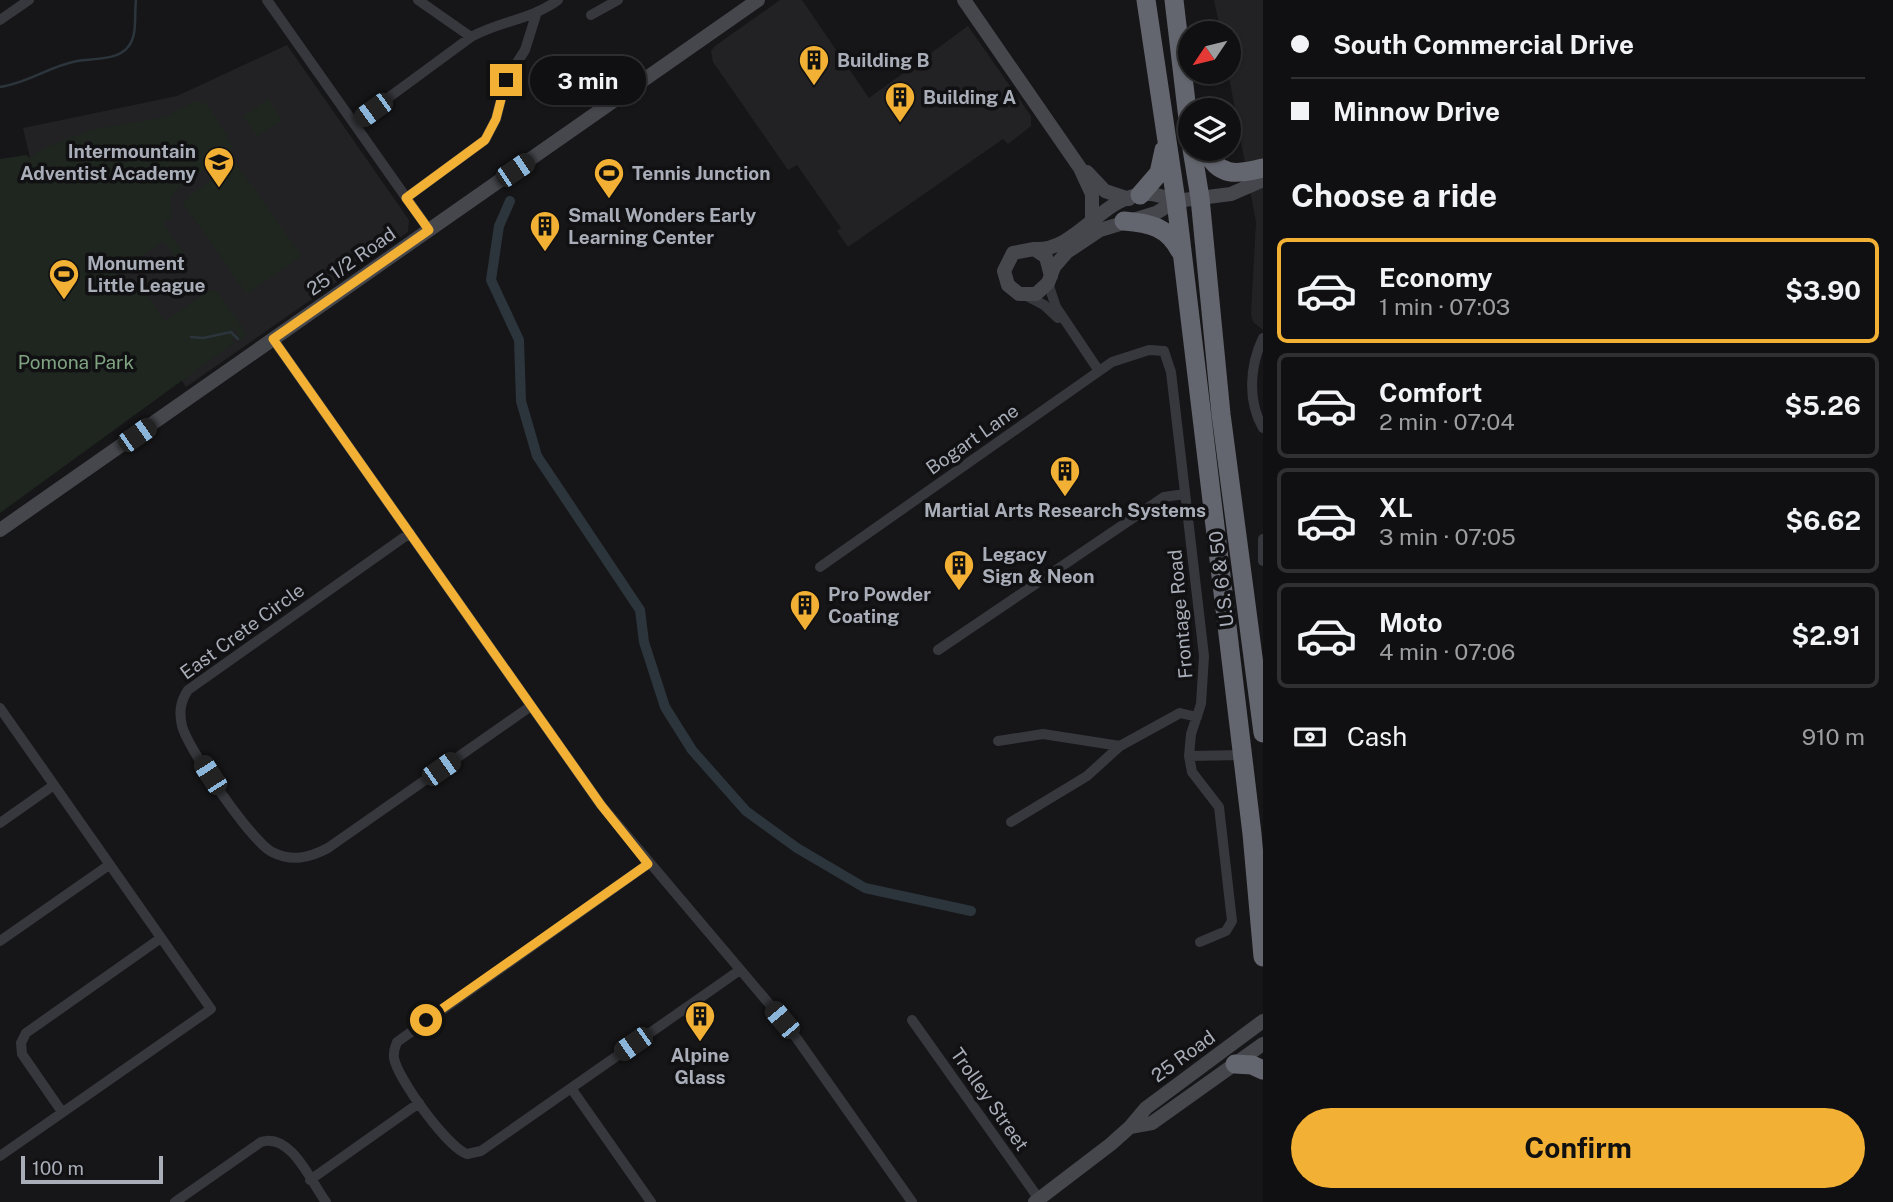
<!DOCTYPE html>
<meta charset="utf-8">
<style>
body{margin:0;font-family:"Public Sans",sans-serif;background:#19191b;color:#f1f3f6;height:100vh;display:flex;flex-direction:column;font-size:26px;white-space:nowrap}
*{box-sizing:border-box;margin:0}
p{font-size:23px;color:#9c9d9f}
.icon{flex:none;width:38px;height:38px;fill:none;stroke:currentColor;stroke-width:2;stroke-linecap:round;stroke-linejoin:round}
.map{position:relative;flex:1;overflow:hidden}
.details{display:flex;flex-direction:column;background:#101012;width:630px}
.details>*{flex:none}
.top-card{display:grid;align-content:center;height:154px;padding:0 28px;background:#101012}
.needle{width:46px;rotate:235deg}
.controls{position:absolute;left:1178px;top:21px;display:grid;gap:14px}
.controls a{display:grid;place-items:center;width:63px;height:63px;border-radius:50%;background:#101012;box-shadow:0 2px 5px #0004,0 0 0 2px #303032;font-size:35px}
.scale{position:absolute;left:21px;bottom:18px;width:142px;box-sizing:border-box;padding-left:7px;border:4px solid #a8adb8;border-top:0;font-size:19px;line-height:24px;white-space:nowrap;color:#a8adb8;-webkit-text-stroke:5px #111113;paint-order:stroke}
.end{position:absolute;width:32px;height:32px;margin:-16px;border:9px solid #f2b134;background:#111;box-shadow:0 0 0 4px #111}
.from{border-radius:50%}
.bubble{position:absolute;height:49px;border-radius:24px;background:#101012;box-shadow:0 2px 5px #0004,0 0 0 2px #303032;font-size:23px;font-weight:700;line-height:49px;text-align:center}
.car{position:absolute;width:21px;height:42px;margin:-21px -10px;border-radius:9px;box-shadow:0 0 5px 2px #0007;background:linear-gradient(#222 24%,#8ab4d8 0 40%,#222 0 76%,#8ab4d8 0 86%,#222 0)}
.top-card b{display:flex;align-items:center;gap:24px;height:66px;font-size:26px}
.top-card b+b{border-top:2px solid #303032}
.top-card i{width:18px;height:18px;background:#f1f3f6}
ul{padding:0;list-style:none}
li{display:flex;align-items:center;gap:21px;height:105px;margin:0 14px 10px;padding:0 14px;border:4px solid #303032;border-radius:10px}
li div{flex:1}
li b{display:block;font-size:26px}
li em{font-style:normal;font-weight:700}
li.on{border-color:#f2b134}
li>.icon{width:63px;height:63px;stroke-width:1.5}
h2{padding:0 28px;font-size:32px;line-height:84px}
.pay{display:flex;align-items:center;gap:18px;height:77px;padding:0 28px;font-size:26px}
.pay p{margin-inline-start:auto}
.cta{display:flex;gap:14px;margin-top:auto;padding:14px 28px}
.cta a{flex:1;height:80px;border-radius:42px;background:#f2b134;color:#111;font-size:28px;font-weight:700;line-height:80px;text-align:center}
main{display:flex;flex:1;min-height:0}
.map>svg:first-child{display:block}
</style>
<main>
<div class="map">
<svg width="1263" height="1202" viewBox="0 0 1263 1202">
<rect width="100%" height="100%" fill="#161618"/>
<path fill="#222225" d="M 780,0 L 802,0 L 869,98 L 968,26 L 1031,116 L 1031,126 L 1008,144 L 1003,139 L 848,247 L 837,231 L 841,228 L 797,165 L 788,170 L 713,62 L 711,51 L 715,46 Z
M 1214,0 L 1263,0 L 1263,330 L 1253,322 L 1251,314 L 1256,222 L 1228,72 L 1228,33 L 1221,33 Z
M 287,45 L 409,220 L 408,232 L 186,387 L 30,158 L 23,128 L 177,96 Z"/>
<path fill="#1e261f" d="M 268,99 L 282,120 L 257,137 L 243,116 Z
M 195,101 L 207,104 L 233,146 L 229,152 L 178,188 L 170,199 L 172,217 L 163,224 L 186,257 L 179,262 L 163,241 L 112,278 L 126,298 L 142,288 L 165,321 L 209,290 L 217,291 L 247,334 L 240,339 L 235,330 L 202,337 L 191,336 L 199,339 L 231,333 L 236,337 L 230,340 L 235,342 L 0,513 L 0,159 L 26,155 L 30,158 L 47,147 L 91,130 L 165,117 Z
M 235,162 L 302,256 L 247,294 L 182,202 Z"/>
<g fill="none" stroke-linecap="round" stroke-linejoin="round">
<path stroke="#2c353c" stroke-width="2.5" d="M 0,87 C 28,83 50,66 77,61 C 92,58 117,61 128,47 C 138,35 134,15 136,0
M 191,337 L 203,338 L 231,332 L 238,339"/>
<path stroke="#2c353c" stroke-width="10" d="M 510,201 L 499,226 L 491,280 L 519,340 L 521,401 L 537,456 L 640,610 L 644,642 L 665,707 L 692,750 L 746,811 L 797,848 L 865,888 L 971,911"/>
<path stroke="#37383d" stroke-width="10" d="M 267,0 L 429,230
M 418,0 L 471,37
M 591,15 L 618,0
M 0,20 L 29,0
M 354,123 L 471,37 C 499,21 531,20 558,0
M 406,198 L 485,140 L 496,119 L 506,80 L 525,50 L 536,15
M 1048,283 L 1056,307 L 1099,371
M 1025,295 L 1044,305 L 1058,318
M 1263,338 C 1250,365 1247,401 1263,428
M 273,339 L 601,805 L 788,1026 L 912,1202
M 410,533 L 188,690 C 180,702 179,712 182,726 C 188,749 252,842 272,852 C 292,862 309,858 328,848 L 531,706
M 1263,539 L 1263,561
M 820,567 L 1112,362 L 1149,350 L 1164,351 L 1171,372 L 1204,656 L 1201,704 L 1191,734 L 1189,756 L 1192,772 L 1219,807 L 1232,921 L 1226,931 L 1200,942
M 938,650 L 1164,497 L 1185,494
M 0,708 L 211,1009 L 0,1156
M 998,741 L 1043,734 L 1120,746 L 1180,713 L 1197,717
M 1189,756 L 1242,755
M 1011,822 L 1087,776 L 1120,746
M 0,823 L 54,785
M 648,864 L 397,1042 C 395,1047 393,1051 394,1058 C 397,1078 448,1148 467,1154 L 481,1151 L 740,970
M 0,941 L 109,865
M 912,1020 L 1039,1199
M 571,1088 L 651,1202
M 62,1112 L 22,1054 L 21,1043 L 26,1033 L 161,938
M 310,1180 L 419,1103
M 175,1202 L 261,1142 C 291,1132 311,1182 326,1202"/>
<path stroke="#45474d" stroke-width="14" d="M 964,0 L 1080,168 L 1092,194 L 1092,220
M 1087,172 L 1105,191 L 1129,199
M 1034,249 C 1078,252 1103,192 1150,194 C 1158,194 1168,199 1176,201
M 1051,276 L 1046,257 L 1034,249 L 1013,253 L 1004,271 L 1008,285 L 1019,294 L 1036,294 L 1048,283 L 1054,267 L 1067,252 L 1100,230 L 1156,213 L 1176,201 L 1231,194 L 1263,180
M 0,530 L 758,0
M 1130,1127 L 1152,1123 L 1263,1044
M 1035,1202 L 1111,1144 L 1130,1127 L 1146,1108 L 1263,1021"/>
<path stroke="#63666e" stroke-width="19" d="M 1146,0 L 1176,201 L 1252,834 L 1263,957
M 1174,0 L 1190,136
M 1192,149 L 1200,198 L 1221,414 L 1263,733
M 1206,149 C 1217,177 1237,175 1263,168
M 1140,195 L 1159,173 L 1164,150
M 1124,221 C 1150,223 1168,227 1180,251
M 1235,1064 L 1252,1065 L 1263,1070"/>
</g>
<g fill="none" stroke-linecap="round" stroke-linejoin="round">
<path stroke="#f2b134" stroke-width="9" d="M 426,1020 L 648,864 L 601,805 L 273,339 L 429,230 L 406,198 L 485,140 L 496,119 L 506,80"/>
</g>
<defs>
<g id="building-pin" transform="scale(1.575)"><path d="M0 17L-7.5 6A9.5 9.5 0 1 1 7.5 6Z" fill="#f2b134" stroke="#111113"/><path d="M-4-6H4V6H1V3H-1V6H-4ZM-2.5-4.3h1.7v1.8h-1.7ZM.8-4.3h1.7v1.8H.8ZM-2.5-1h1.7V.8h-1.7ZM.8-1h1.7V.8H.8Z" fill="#111"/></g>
<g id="school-pin" transform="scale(1.575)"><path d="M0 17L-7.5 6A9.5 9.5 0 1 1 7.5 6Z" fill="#f2b134" stroke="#111113"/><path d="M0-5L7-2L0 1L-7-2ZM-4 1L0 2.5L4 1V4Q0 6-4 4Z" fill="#111"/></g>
<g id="stadium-pin" transform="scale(1.575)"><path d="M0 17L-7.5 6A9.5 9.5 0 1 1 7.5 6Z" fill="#f2b134" stroke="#111113"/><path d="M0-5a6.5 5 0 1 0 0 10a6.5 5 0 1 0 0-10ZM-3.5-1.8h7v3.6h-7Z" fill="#111"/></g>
</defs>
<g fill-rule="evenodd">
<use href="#building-pin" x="814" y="60"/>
<use href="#building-pin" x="900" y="97"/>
<use href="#school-pin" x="219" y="162"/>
<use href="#stadium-pin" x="609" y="173"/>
<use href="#building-pin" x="545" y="226"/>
<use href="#stadium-pin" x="64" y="274"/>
<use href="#building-pin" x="1065" y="471"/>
<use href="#building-pin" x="959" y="565"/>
<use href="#building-pin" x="805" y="605"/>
<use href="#building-pin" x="700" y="1016"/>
</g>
<g text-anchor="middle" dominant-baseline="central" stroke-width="7" stroke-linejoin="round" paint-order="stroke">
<g font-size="19" font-weight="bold" fill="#a8adb8" stroke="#111113" text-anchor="start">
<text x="837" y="60">Building B</text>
<text x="923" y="97">Building A</text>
<text x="196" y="151" text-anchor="end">Intermountain<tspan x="196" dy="22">Adventist Academy</tspan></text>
<text x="632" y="173">Tennis Junction</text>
<text x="568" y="215">Small Wonders Early<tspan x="568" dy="22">Learning Center</tspan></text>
<text x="87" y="263">Monument<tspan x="87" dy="22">Little League</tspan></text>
<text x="1065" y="510" text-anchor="middle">Martial Arts Research Systems</text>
<text x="982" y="554">Legacy<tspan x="982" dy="22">Sign &amp; Neon</tspan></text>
<text x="828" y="594">Pro Powder<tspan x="828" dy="22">Coating</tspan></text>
<text x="700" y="1055" text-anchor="middle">Alpine<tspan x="700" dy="22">Glass</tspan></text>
</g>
<g font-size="19" fill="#a8adb8" stroke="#111113">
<text transform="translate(351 261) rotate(-35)">25 1/2 Road</text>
<text transform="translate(972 439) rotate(-35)">Bogart Lane</text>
<text transform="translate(1221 579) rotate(-97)">U.S. 6 &amp; 50</text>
<text transform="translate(1180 614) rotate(-95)">Frontage Road</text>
<text transform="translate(242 631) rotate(-36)">East Crete Circle</text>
<text transform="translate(1183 1056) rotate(-36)">25 Road</text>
<text transform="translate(990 1099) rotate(55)">Trolley Street</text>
</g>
<g font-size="19" fill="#7fa381" stroke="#111113">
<text x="76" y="362">Pomona Park</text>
</g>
</g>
</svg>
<div class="controls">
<a><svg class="needle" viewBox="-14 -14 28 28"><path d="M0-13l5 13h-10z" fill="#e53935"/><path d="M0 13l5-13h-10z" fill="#9c9d9f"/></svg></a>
<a><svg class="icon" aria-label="layers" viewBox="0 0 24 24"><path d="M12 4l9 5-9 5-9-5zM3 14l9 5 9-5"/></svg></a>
</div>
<div class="scale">100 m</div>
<i class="end from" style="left:426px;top:1020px"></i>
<i class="end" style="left:506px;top:80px"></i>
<div class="bubble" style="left:530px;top:56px;width:116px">3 min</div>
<i class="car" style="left:373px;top:110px;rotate:234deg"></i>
<i class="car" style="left:515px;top:170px;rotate:56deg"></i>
<i class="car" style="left:137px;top:435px;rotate:55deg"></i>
<i class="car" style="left:441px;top:769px;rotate:55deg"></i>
<i class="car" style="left:210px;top:775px;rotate:327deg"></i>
<i class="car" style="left:782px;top:1020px;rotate:320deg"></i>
<i class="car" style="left:633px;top:1044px;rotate:235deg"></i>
</div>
<section class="details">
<div class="top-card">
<b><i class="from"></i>South Commercial Drive</b>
<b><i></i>Minnow Drive</b>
</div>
<h2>Choose a ride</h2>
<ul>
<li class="on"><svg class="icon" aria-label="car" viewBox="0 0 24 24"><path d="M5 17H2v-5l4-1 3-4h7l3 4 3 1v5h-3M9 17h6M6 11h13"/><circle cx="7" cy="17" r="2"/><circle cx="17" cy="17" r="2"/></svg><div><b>Economy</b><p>1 min · 07:03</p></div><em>$3.90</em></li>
<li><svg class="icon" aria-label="car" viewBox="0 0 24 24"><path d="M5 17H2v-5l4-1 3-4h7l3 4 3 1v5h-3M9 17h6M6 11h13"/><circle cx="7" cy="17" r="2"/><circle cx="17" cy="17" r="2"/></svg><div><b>Comfort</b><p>2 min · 07:04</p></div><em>$5.26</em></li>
<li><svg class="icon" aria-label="car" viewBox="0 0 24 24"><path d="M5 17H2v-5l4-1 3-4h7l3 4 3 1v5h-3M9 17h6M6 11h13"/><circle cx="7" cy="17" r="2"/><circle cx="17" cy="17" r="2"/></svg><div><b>XL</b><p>3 min · 07:05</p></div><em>$6.62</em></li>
<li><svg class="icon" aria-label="car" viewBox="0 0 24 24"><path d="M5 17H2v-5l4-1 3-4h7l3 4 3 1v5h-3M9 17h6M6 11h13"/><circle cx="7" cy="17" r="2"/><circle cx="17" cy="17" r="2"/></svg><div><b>Moto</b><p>4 min · 07:06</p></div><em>$2.91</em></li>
</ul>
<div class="pay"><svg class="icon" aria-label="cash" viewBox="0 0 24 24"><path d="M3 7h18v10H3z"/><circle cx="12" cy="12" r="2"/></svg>Cash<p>910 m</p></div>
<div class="cta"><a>Confirm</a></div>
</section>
</main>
